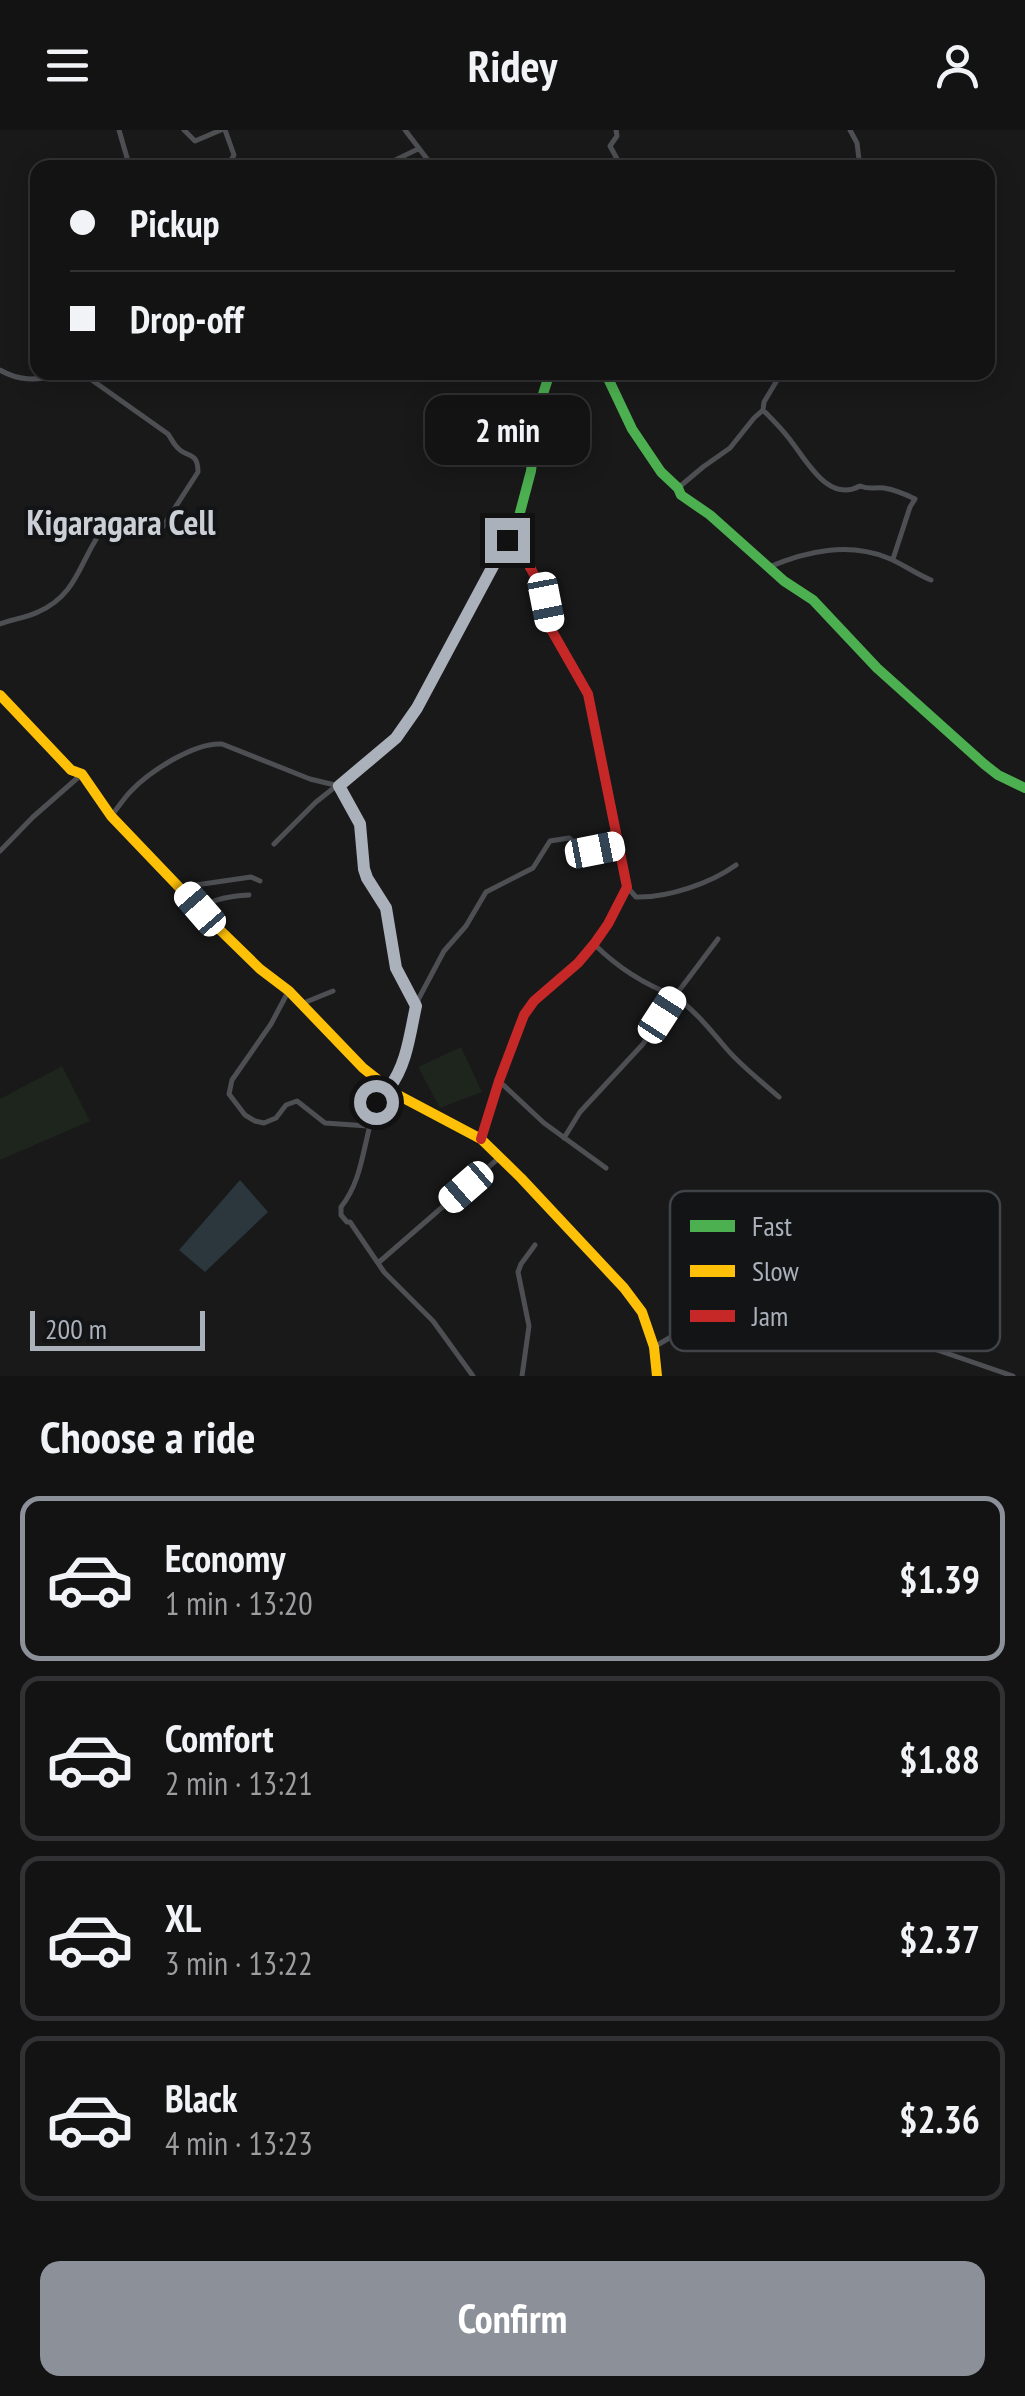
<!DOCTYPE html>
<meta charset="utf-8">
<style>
body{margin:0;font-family:"PT Sans Narrow",sans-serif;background:#202022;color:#f1f3f6;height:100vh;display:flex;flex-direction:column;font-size:38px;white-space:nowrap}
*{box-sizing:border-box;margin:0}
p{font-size:32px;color:#9d9ea0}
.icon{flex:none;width:55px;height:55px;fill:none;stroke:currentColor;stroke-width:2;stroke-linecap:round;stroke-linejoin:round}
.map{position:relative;height:1246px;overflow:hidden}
.panel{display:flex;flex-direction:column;background:#131314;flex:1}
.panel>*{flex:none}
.banner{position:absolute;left:30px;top:30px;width:965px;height:220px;border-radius:20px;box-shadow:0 5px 25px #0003,0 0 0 2px #323234;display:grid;align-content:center;height:220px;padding:0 40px;background:#131314}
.scale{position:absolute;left:30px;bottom:25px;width:175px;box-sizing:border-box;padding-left:10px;border:5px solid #aab1bb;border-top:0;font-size:28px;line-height:35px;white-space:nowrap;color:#aab1bb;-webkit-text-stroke:8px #131416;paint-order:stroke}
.end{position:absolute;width:45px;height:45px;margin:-22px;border:12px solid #aab1bb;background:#111;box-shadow:0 0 0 5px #111}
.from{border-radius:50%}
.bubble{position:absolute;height:70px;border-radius:20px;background:#131314;box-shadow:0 5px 25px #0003,0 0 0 2px #323234;font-size:32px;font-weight:700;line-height:70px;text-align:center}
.car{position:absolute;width:30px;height:60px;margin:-30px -15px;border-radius:12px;box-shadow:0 0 8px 2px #0007;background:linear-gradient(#fff 24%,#345 0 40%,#fff 0 76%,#345 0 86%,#fff 0)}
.banner b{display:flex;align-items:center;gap:35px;height:95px;font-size:38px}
.banner b+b{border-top:2px solid #323234}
.banner i{width:25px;height:25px;background:#f1f3f6}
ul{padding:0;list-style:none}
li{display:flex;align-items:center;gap:30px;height:165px;margin:0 20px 15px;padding:0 20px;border:5px solid #323234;border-radius:20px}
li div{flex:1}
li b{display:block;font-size:38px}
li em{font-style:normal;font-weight:700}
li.active{border-color:#8c9099}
li>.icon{width:90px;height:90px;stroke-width:1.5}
h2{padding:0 40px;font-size:45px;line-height:120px}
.button{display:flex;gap:20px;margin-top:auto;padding:20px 40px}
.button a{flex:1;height:115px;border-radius:20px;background:#8c9099;color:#fff;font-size:40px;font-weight:700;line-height:115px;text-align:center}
header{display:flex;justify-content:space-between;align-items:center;height:130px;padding:0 40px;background:#131314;font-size:45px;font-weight:700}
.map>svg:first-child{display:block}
</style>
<header><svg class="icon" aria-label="menu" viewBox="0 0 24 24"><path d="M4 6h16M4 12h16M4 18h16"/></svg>Ridey<svg class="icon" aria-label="person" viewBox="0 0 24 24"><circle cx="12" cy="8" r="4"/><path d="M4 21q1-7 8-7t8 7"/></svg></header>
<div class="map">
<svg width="1025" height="1246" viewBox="0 0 1025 1246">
<rect width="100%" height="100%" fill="#19191a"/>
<path fill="#1d251d" d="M 461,917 L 482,962 L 440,978 L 418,937 Z
M 62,936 L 90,991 L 0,1030 L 0,969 Z"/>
<path fill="#2b373d" d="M 240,1050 L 268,1082 L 205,1142 L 179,1120 Z"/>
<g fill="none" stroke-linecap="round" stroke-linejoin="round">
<path stroke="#4d4f53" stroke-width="5" d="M 119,0 L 130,38
M 184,0 L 195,11 L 221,0
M 225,0 L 234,25 L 227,38
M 405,0 L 434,38
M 616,0 L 617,6 L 610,16 L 622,38
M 850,0 L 857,13 L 860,38
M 379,38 L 418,19
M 547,38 L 553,38
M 0,240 C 36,261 57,237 89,248 L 168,304 C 171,308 173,313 176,316 C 186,329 198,320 198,342 L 160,401 C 142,404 125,387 106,395 C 80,426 80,464 38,482 C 26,488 12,489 0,494
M 763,280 C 773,290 783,300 791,311 C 808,333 829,373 860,356 C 870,360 875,357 884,358 C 896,360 905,364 915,369 L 910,377 L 893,429
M 678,358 L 703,337 L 730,318 L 754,288 L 763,280 L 764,272 L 782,242
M 769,437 C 807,421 848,412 888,428 C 903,434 916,444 931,450
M 111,686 C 118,678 124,668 131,661 C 150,641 195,612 222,614 L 310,649 L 339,656 L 361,694 L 364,739 L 367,749 L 386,778 L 396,838 L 416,876
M 274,714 L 316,672 L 387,616 L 417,578 L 518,390
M 0,721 L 33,687 L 82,644
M 627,757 L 636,767 C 668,768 711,753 736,735
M 185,761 L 196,755 L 251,747 L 260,751
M 200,779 C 214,768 232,766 249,765
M 594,814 C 618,838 643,854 675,866 L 718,809
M 288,862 L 271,894 L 232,950 L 229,964 L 245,985 L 255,991 L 264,993 L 276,988 L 286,975 L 297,971 L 325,993 L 368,996
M 302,876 L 306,872 L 333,861
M 499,951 L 544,993 L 606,1038
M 386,958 C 361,995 369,1042 341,1077 L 341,1085 L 347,1092 L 350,1092 L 384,1142 L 433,1191 L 473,1246
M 389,958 L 396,949 L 403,932 L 419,868 L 444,821 L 466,796 L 486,762 L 533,738 L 550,711 L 569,708 L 587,722 L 619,715
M 564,1008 L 580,982 L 643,914 L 675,866 C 695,881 709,898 725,917 C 741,936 761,951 779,967
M 378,1133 L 500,1027
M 654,1217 L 754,1158 L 768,1163 L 834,1201 L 914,1212 L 1013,1246
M 522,1246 L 529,1196 L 518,1142 L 521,1134 L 535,1115"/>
<path stroke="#4caf50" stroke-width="10" d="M 605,242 L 632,299 L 661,342 L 678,358 L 681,365 L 710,385 L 784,451 L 813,470 L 877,538 L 984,634 L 998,645 L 1025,658
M 530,437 L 524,425 L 518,390 L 531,341 L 538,280 L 550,242"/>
<path stroke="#ffc107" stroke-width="10" d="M 0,565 L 71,640 L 82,644 L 111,686 L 220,800 L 260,839 L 289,861 L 363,938 L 396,964 L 481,1009 L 521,1048 L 624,1158 L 642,1182 L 654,1217 L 657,1246"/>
<path stroke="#c62828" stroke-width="10" d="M 481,1009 L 499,951 L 524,885 L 534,871 L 578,833 L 594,814 L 608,794 L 627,757 L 588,564 L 552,501 L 543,462 L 530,437"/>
</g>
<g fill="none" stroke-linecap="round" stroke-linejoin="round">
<path stroke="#aab1bb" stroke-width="12" d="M 376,972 L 386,958 L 389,958 C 407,935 410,903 416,876 L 396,838 L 386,778 L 367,748 L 364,739 L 360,694 L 339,656 L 396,608 L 417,578 L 507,410"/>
</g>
<g text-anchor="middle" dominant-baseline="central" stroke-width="8" stroke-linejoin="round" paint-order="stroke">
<g font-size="35" font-weight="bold" fill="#cbd0d7" stroke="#131416">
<text x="121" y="392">Kigaragara Cell</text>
</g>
</g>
<rect x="670" y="1061" width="330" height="160" rx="15" fill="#131416" stroke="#404348" stroke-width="2.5"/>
<rect x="690" y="1090" width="45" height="12" fill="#4caf50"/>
<rect x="690" y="1135" width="45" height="12" fill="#ffc107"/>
<rect x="690" y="1180" width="45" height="12" fill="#c62828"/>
<g font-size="28" fill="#aab1bb">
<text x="752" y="1106">Fast</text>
<text x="752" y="1151">Slow</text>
<text x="752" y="1196">Jam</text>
</g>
</svg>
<div class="scale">200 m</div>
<i class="end from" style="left:376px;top:972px"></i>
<i class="end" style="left:507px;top:410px"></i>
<div class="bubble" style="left:425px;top:265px;width:165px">2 min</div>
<i class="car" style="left:546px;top:472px;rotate:169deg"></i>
<i class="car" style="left:595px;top:720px;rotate:79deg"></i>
<i class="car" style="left:200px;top:779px;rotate:319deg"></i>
<i class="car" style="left:662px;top:885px;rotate:33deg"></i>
<i class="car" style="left:466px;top:1057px;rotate:229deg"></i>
<div class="banner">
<b><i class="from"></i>Pickup</b>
<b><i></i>Drop-off</b>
</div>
</div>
<section class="panel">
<h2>Choose a ride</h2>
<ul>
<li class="active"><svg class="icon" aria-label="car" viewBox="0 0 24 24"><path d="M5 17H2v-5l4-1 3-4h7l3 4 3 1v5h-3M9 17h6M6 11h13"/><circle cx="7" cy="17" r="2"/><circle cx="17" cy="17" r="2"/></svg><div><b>Economy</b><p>1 min · 13:20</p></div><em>$1.39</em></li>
<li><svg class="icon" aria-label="car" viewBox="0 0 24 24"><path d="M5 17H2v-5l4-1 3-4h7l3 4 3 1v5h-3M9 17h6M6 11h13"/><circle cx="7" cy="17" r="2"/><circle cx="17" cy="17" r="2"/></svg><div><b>Comfort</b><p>2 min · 13:21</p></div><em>$1.88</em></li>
<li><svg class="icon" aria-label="car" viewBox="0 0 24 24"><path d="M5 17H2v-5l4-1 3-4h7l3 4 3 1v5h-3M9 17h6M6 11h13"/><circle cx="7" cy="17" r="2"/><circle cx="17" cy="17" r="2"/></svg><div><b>XL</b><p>3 min · 13:22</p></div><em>$2.37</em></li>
<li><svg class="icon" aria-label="car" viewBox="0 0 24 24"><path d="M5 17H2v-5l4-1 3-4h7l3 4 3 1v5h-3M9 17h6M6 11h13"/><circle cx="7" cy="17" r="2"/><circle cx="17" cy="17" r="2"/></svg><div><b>Black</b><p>4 min · 13:23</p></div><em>$2.36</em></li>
</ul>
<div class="button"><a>Confirm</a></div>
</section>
